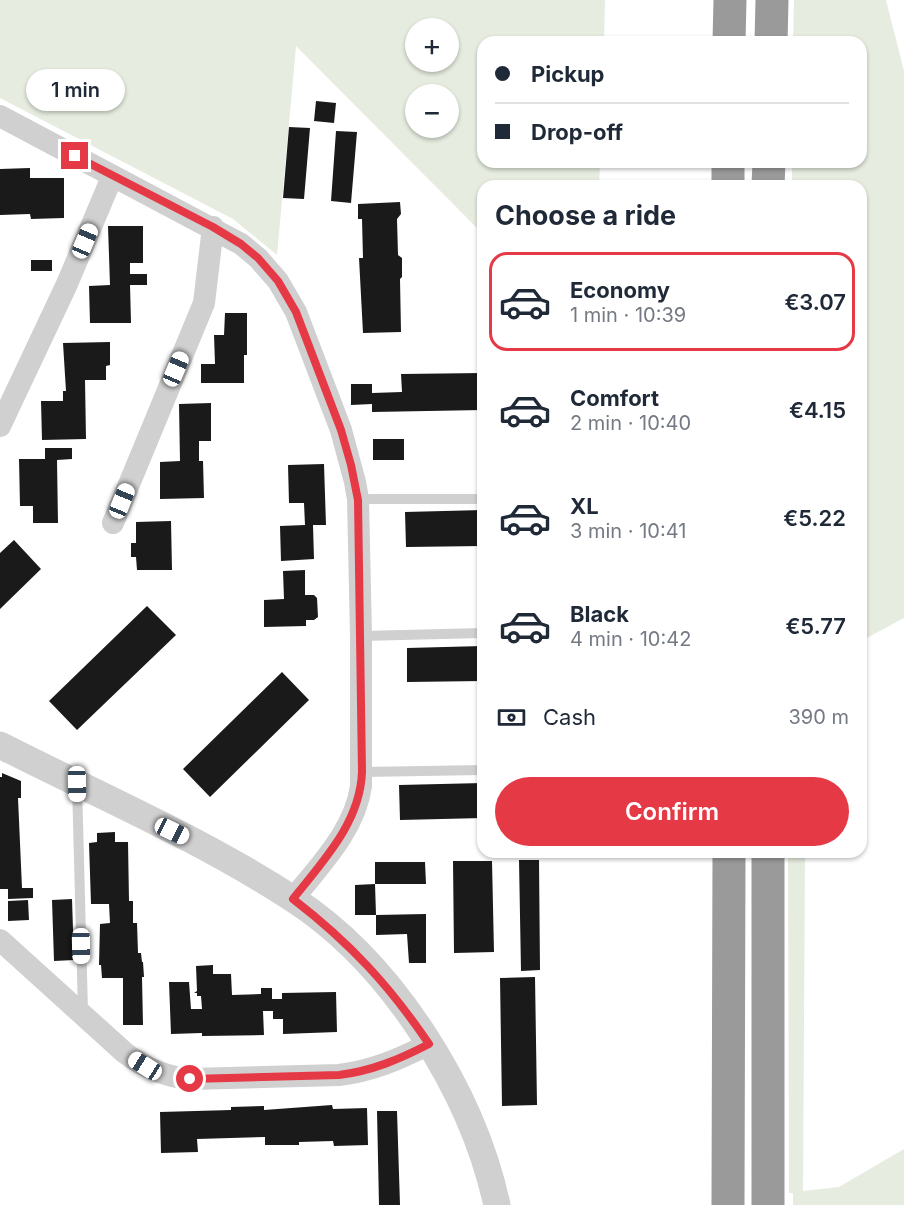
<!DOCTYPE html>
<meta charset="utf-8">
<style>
body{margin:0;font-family:Inter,sans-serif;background:#f6f6f7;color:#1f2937;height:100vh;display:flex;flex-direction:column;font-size:22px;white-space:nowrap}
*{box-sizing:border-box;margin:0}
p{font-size:20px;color:#747a83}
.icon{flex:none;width:33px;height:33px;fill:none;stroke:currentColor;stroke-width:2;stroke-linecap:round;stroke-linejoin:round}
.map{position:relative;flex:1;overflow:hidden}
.drawer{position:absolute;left:477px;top:180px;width:390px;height:678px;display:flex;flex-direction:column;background:#fff;border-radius:18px;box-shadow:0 2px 4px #0004}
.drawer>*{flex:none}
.guide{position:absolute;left:477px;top:36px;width:390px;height:132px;border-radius:18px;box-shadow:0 2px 4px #0004;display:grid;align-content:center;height:132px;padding:0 18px;background:#fff}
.controls{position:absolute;left:405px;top:18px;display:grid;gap:12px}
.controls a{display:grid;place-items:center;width:54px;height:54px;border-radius:50%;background:#fff;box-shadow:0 2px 4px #0004;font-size:30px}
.end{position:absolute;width:27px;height:27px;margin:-14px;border:8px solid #e63946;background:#fff;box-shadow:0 0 0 3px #fff}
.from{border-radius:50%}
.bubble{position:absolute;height:42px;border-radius:21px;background:#fff;box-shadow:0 2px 4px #0004;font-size:20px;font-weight:600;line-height:42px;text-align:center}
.car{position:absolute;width:18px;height:36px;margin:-18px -9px;border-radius:8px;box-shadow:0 0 4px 2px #0007;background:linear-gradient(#fff 24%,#345 0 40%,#fff 0 76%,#345 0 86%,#fff 0)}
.guide b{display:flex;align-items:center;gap:21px;height:57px;font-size:22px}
.guide b+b{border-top:2px solid #e0e1e3}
.guide i{width:15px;height:15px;background:#1f2937}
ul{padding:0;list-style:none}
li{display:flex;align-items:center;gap:18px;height:99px;margin:0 12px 9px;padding:0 6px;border:3px solid transparent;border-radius:18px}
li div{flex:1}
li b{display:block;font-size:22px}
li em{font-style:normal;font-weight:600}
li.current{border-color:#e63946}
li>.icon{width:54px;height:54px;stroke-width:1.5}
h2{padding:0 18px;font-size:27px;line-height:72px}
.pay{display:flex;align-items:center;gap:15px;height:66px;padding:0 18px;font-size:22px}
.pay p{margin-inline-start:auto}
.primary-button{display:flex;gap:12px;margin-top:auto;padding:12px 18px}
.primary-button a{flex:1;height:69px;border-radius:36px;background:#e63946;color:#fff;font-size:24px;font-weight:600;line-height:69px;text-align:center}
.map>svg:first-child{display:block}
</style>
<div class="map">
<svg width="904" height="1205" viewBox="0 0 904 1205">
<rect width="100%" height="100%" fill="#fff"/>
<path fill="#e6ecdf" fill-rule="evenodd" d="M 0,0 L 605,0 L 604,42 L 483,42 L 483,162 L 600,162 L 599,186 L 483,186 L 483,234 L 296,46 L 277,255 L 233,219 L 0,98 ZM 416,28 L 448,28 L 448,62 L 416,62 ZM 448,94 L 448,128 L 416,128 L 416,94 Z
M 794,0 L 886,0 L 904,71 L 904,618 L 861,641 L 861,186 L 792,186 L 792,162 L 861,162 L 861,42 L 793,42 Z
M 788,852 L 805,852 L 803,1191 L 839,1187 L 904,1149 L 904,1205 L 793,1205 L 793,1193 L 789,1193 Z"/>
<path fill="#1a1a1a" d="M 316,101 L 336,103 L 334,123 L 314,121 Z
M 289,127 L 310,128 L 304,199 L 283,198 Z
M 336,131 L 357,132 L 351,203 L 331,201 Z
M 30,168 L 30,178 L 64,178 L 64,218 L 31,219 L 30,214 L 0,215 L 0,169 Z
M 400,202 L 401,214 L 397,219 L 398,255 L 402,258 L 402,277 L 400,279 L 401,332 L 363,333 L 359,258 L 363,258 L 362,219 L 358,219 L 358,204 Z
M 108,226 L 143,226 L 143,263 L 130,263 L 130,274 L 147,274 L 147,285 L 130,285 L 131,323 L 90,323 L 89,286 L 110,285 Z
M 31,260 L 52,260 L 52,271 L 31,271 Z
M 225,313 L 247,313 L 247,355 L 244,355 L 244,383 L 201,383 L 201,364 L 215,364 L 214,335 L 224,335 Z
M 110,342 L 110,365 L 106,366 L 106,380 L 85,380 L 86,439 L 42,440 L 41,401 L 63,401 L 63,391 L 66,391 L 63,343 Z
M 483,373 L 483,410 L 372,412 L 372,404 L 351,405 L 351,384 L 372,384 L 372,393 L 402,392 L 401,374 Z
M 211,403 L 211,441 L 199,441 L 199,461 L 203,461 L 204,498 L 160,499 L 160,462 L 180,461 L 179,404 Z
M 373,439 L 404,439 L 404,460 L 373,460 Z
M 45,448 L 72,448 L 72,459 L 57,460 L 58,523 L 33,523 L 33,506 L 20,506 L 19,459 L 45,459 Z
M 324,464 L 326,525 L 313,525 L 314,559 L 281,561 L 280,526 L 305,525 L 304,503 L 289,503 L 288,465 Z
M 483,510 L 483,546 L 406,547 L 405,512 Z
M 171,521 L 172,570 L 137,570 L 136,557 L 131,557 L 131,543 L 136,543 L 136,522 Z
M 14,540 L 41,569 L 0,609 L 0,553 Z
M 305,570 L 305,595 L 314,595 L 317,598 L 318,617 L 314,620 L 306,620 L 306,626 L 264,627 L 264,600 L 284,599 L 283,571 Z
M 147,606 L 176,635 L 77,730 L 49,701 Z
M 483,646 L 483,681 L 407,682 L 407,648 Z
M 282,672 L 309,700 L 210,797 L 183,769 Z
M 2,773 L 21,781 L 21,798 L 18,798 L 22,888 L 33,888 L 33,898 L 8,899 L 8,889 L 0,889 L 0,777 L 2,777 Z
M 483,783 L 483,818 L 400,820 L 399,785 Z
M 115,832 L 115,842 L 128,842 L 129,901 L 133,901 L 133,923 L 137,923 L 138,953 L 141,953 L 142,962 L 143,962 L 144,977 L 142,977 L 143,1025 L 123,1025 L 123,978 L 102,978 L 101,965 L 99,965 L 100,924 L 110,923 L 109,904 L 91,904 L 89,843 L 97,842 L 97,833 Z
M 519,860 L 539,860 L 540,970 L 521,971 Z
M 453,861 L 492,861 L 494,952 L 454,953 Z
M 375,862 L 425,862 L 426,884 L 375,884 Z
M 375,884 L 376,915 L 355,915 L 355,885 Z
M 72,899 L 74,960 L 54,961 L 52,900 Z
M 28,900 L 29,920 L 8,921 L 8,901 Z
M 426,914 L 426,963 L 409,963 L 407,934 L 376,935 L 376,915 Z
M 213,965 L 213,974 L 231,974 L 232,995 L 261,994 L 261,988 L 272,988 L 272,999 L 282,999 L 282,993 L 336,992 L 337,1032 L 283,1034 L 283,1019 L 273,1019 L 273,1011 L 263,1011 L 264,1035 L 202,1036 L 202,1033 L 171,1034 L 169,982 L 189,982 L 191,1009 L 202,1009 L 201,996 L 197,996 L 197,993 L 194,993 L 197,991 L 196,966 Z
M 535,977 L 537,1105 L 502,1106 L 500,978 Z
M 332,1105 L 333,1109 L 367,1108 L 368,1145 L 334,1146 L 333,1141 L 299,1142 L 299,1145 L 265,1145 L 265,1137 L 197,1139 L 198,1152 L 161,1153 L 160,1112 L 231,1110 L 231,1107 L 264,1106 L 264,1110 Z
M 377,1111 L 397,1111 L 400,1205 L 379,1205 Z"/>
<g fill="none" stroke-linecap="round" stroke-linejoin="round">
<path stroke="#d0d0d0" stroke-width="10" d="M 358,499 L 483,499
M 361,636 L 483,633
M 362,772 L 483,770
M 77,784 L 83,1012"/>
<path stroke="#d0d0d0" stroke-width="22" d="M 0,116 L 241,244 L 258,258 L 278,281 L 296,312 L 341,430 L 355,482 L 358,499 L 361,636 L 361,786 C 355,830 320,865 293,899
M 0,426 L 67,284 L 112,177
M 113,523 L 204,303 L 213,227
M 0,940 L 125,1053 C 145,1068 166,1077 190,1079 L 339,1075 C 372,1071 400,1059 429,1044"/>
<path stroke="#d0d0d0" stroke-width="27" d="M 0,745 C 98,795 201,839 293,899 C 392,963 472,1091 497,1205"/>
<path stroke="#9a9a9a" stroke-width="33" d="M 729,42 L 730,0
M 771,42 L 772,0
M 728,186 L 728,162
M 768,186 L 769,162
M 728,1205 L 729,852
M 768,1205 L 768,852"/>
</g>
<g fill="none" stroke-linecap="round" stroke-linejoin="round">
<path stroke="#e63946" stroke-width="8" d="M 75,156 L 213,227 L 241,244 L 258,258 L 278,281 L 296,312 L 341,430 L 351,465 L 358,500 L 362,772 C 360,823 323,861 293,899 C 350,943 389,985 429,1044 C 400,1059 372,1071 339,1075 L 190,1079"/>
</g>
</svg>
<div class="controls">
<a>+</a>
<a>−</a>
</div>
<i class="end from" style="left:190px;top:1079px"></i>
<i class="end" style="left:75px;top:156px"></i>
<div class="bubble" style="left:26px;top:69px;width:99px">1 min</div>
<i class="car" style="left:85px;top:241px;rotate:23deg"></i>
<i class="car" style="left:176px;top:369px;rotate:23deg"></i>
<i class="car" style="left:122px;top:501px;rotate:22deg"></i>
<i class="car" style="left:77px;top:784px;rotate:179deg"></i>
<i class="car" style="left:172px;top:831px;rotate:116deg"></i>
<i class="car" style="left:81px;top:946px;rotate:179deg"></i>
<i class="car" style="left:145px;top:1066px;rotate:302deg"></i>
<div class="guide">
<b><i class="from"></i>Pickup</b>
<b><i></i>Drop-off</b>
</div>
<section class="drawer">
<h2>Choose a ride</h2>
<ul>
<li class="current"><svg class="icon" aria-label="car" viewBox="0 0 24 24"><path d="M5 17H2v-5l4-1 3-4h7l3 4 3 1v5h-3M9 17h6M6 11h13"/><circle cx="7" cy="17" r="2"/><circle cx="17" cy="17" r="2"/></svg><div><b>Economy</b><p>1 min · 10:39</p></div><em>€3.07</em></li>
<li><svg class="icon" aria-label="car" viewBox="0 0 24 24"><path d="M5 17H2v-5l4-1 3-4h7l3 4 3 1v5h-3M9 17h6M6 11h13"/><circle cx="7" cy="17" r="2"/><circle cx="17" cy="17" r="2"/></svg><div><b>Comfort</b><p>2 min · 10:40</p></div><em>€4.15</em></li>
<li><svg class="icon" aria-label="car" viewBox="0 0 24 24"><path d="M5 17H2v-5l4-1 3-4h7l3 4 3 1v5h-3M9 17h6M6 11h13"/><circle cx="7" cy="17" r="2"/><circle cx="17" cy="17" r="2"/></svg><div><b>XL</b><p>3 min · 10:41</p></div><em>€5.22</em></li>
<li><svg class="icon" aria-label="car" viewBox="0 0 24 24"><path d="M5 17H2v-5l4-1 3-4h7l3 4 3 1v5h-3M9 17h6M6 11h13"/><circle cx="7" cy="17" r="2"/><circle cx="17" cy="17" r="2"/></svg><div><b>Black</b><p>4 min · 10:42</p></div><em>€5.77</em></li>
</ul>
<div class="pay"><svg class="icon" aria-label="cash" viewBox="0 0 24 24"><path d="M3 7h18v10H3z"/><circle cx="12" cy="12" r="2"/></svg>Cash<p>390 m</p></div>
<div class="primary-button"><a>Confirm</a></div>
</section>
</div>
